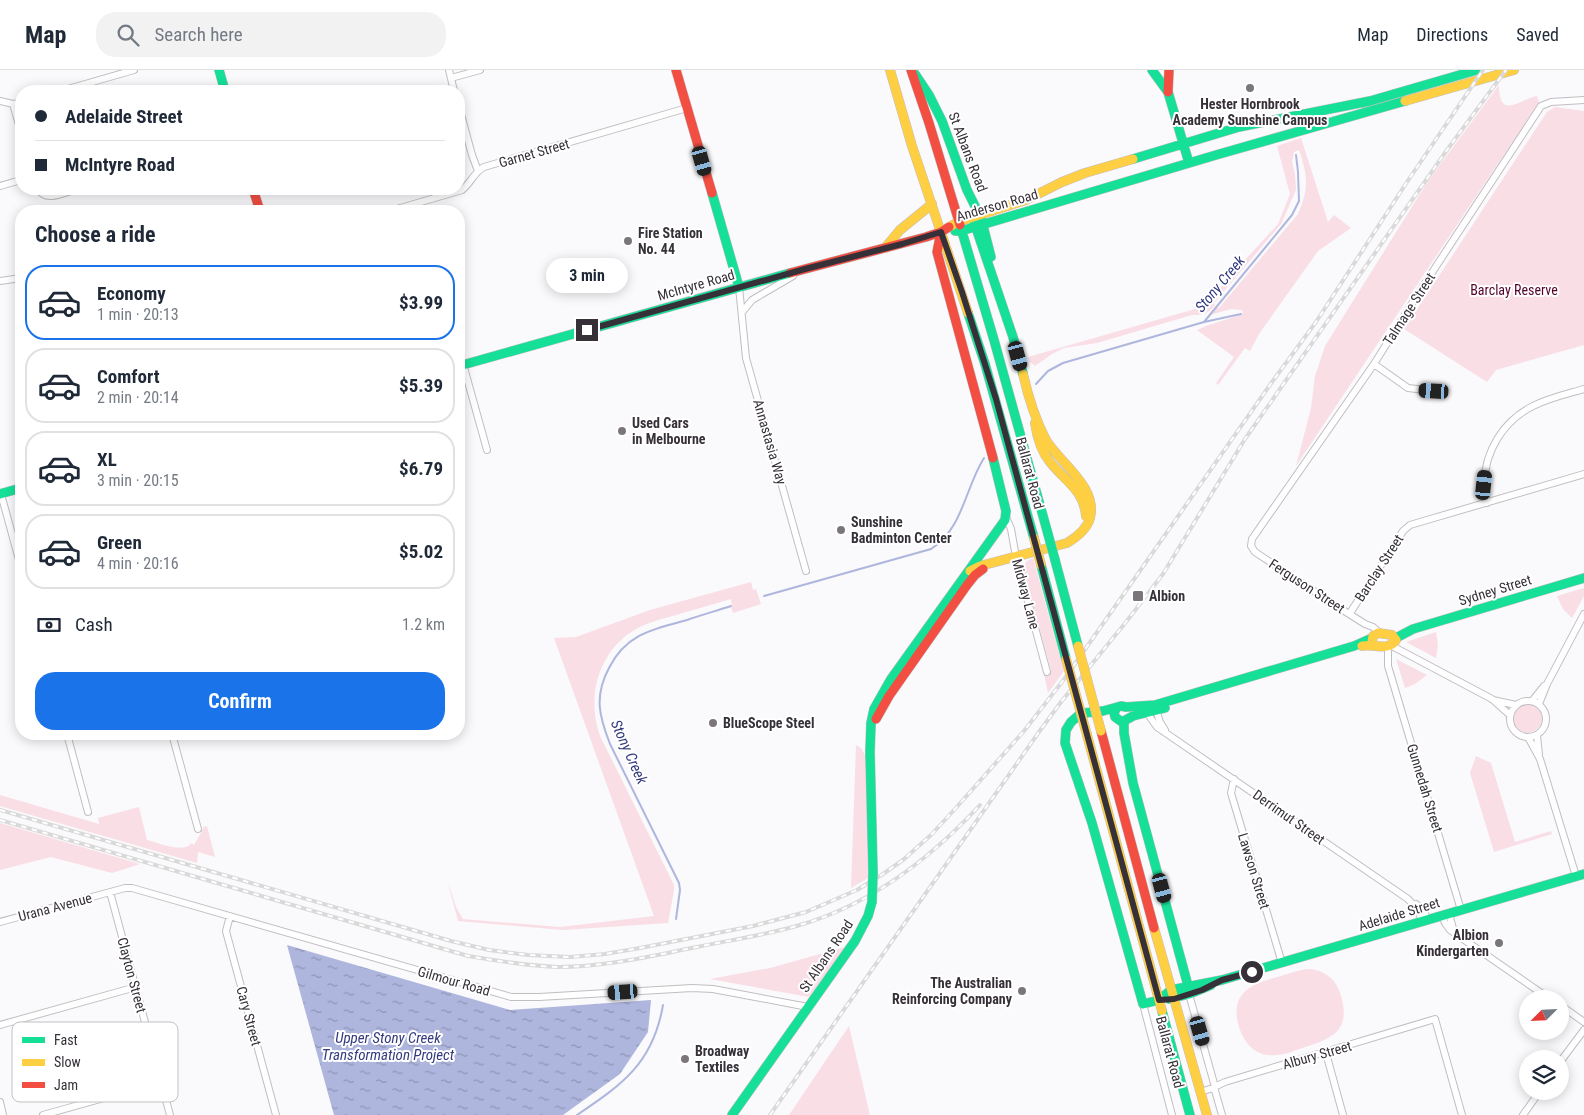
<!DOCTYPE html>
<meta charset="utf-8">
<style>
body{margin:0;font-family:"Roboto Condensed",sans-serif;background:#f2f2f3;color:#1f2937;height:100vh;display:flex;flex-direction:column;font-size:19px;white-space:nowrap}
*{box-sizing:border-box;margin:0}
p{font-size:16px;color:#747a83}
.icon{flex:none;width:28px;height:28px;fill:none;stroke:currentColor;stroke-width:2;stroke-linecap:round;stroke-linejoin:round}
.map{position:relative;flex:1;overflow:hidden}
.sheet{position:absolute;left:15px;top:135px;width:450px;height:535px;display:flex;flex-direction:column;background:#fff;border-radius:20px;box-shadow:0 2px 12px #0003}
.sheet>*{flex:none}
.top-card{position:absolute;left:15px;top:15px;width:450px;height:110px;border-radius:20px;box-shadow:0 2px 12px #0003;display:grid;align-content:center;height:110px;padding:0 20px;background:#fff}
.needle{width:32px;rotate:246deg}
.controls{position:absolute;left:1519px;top:920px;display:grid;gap:10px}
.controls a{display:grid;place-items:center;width:50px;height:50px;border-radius:50%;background:#fff;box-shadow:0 2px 12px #0003;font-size:25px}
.end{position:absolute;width:22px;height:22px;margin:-11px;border:6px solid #363038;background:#fff;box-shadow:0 0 0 2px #fff}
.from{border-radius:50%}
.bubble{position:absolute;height:35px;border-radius:18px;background:#fff;box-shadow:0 2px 12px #0003;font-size:16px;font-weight:700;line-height:35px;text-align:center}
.car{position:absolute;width:15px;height:30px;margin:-15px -8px;border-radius:6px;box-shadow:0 0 4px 1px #0007;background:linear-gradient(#222 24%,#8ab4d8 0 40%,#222 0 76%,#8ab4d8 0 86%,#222 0)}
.top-card b{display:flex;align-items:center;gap:18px;height:48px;font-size:19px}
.top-card b+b{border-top:1px solid #e0e1e3}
.top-card i{width:12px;height:12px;background:#1f2937}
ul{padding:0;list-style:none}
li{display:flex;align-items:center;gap:15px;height:75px;margin:0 10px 8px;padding:0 10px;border:2px solid #e0e1e3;border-radius:20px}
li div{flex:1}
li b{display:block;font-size:19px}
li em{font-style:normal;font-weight:700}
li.on{border-color:#1a73e8}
li>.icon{width:45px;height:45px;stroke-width:1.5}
h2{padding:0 20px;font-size:22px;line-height:60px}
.pay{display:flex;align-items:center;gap:12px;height:55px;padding:0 20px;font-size:19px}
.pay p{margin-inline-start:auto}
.cta{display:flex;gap:10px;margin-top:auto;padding:10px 20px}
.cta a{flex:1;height:58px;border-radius:20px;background:#1a73e8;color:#fff;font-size:20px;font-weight:700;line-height:58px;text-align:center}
header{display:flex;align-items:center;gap:30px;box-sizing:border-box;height:70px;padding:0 25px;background:#fff;border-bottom:1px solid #e0e1e3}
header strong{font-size:24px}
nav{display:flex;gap:28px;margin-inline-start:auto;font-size:18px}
.search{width:350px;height:45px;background:#f2f2f3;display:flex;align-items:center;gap:12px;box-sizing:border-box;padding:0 18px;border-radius:20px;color:#747a83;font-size:19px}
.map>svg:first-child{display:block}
</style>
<header>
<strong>Map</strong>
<div class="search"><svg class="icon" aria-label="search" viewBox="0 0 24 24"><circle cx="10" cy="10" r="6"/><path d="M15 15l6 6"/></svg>Search here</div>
<nav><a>Map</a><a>Directions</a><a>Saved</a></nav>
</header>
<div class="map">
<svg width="1584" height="1045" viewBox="0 0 1584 1045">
<defs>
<pattern id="water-ripples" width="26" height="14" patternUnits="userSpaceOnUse" patternTransform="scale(1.25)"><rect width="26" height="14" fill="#aeb6de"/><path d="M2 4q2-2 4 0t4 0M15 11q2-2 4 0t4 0" fill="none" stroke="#8e94b5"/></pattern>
</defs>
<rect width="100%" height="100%" fill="#faf9fb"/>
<path fill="#f9dee6" d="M 1499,15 C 1499,51 1520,29 1537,26 L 1539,32 L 1296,396 L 1311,338 L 1315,306 L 1325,276 L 1428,111 Z
M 1555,37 L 1584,41 L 1584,275 L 1496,300 L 1487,312 L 1404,259 L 1547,42 Z
M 1301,68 L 1328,152 L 1334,145 L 1351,158 L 1318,181 L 1259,264 L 1250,281 L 1245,278 L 1218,315 L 1216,313 L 1234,287 L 1197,260 L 1206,256 L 1243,244 L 1242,240 L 1231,239 L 1210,245 L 1218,237 L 1219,238 L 1298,144 C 1309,118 1308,106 1299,80 L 1294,82 L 1292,92 L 1295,104 L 1296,120 L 1281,154 L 1214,233 L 1215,235 C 1208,244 1203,245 1192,245 L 1097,273 L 1064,278 L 1052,284 L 1035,296 L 1029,291 L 1028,287 L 1202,237 L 1278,154 L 1290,124 L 1277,76 Z
M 1033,488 L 1064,601 L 1048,623 L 1044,605 L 1051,600 L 1023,497 L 1027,491 Z
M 751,512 L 753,520 L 756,519 L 761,534 L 733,543 L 731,537 L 732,536 L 731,529 C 713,534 694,540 676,545 C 662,549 649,552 636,559 C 598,581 586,627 600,666 L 674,815 L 674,820 L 668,853 L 563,860 L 458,851 L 447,809 L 456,837 L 463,849 L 560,857 L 654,846 L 554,568 L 576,567 L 650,540 Z
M 1584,518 L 1584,526 L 1572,548 L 1563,539 L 1557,526 Z
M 1436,562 L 1438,575 L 1436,588 L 1406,572 Z
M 1396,589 L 1427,605 L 1415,614 L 1405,618 Z
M1512 648a15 15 0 1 1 30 0a15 15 0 1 1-30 0Z
M 856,675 L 861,678 L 866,687 L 868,808 L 851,818 Z
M 1476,686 L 1491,693 L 1515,772 L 1551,761 L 1552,764 L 1494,782 L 1470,703 Z
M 0,725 L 99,754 L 98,748 L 139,737 L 147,770 C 160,773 182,784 192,773 L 194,775 L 203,759 L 203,757 L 207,756 L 215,787 L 198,782 L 197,793 L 0,736 Z
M 0,753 L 140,794 L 112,803 L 51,787 L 0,800 Z
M 845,877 L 809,927 L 710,909 L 770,898 Z
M 1310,899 C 1323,900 1334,908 1339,920 C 1353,959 1335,968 1302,978 C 1293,981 1285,985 1276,985 C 1253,988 1240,968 1237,948 C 1233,918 1259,912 1281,906 C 1291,903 1300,899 1310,899 Z
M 849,956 L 870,1045 L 789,1045 Z"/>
<path fill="url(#water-ripples)" d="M 287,875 L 510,940 L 651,930 L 648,962 L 620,1004 L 563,1045 L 334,1045 Z"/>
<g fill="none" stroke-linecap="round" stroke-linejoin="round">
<path stroke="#aeb6de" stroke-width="2" d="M 1204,252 L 1241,244
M 1036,314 L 1048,301 L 1063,293 L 1204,252 L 1292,145 L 1299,131 L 1298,102 L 1296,85
M 764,526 L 931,479 C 963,459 965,418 984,388
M 676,849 L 680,820 L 679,813 L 610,674 C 599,646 594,626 609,598 C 626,564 653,559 687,550 C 701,545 716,541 731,536
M 577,1045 C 623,1014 653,993 663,935"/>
<g stroke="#c1bec3" stroke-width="8">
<path id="street" d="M 449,0 L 454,21
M 451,8 L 480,0
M 61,21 L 134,0
M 0,31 L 13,34 L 21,33
M 13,34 L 21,62
M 459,37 L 472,85 L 478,101
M 0,116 L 21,110
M 38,119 C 46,133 65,122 77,119
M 390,141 L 462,120 C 471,113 474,102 484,97 L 687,38
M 0,211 L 21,208
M 739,217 L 746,288 L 806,501
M 743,241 L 752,230 L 793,206
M 463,294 L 487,380
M 1374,294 L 1408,318 L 1434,321
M 1,424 L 21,497
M 1487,433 C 1486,427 1484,420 1484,414 C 1485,381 1503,351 1533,336 C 1549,328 1567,324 1584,319
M 1006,447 L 1011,459 L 1016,487 L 1047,602
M 1350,543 L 1403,461 L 1410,455 L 1584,404
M 1380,563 L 1373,557 L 1365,554 L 1335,535 L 1255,482 L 1251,476 L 1252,469 L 1374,294 L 1416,227 L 1541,36 L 1551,32 L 1584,30
M 1392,576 L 1492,629 L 1510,645
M 1388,577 L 1388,596 L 1461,840
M 1493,630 L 1516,635
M1510 649a18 18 0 1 1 36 0a18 18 0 1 1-36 0Z
M 1532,631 L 1544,616
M 1539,634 L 1547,614 L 1584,544
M 1155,637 L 1160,652 L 1165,660
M 1147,643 L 1157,657 L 1408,829 L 1416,838 L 1423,851
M 67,664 L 88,742
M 172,664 L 198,759
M 1537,665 L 1539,685
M 1528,667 L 1540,689 L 1576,806
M 1234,709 L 1231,723 L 1282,893
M 110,822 L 170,1045
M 1416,834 L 1424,841 L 1427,849
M 1449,844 L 1454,862
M 1442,845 L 1445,853 L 1450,860 L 1550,929
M 230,846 L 226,861 L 227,865 L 276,1045
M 0,852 L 125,818 L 132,818 L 511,927 L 539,927 L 692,918 L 713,919 L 808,937
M 1189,924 L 1215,1017
M 1143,934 L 1172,1045
M 1560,935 L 1584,952
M 0,955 L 136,917
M 1326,983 L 1343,1045
M 1560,992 L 1584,960
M 1214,1017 L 1222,1045
M 1200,1022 L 1210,1019 L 1225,1012 L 1435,949 L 1462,1045
M 0,1032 L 3,1045
M 43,1045 L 161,1012
M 1523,1045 L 1540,1021"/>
</g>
<g stroke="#c1bec3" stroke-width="10">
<path id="fast" d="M 219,0 L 225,21
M 1152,0 L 1168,22 L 1189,93
M 915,4 L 929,25 L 942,51 L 967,120 L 981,148 L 991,187
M 1133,89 L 1239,57 L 1370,31 L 1477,0
M 712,123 L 739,217
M 974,152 L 1013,267 L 1023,304
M 960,155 L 994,270 L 1048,464
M 955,161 L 961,161 L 1216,85 L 1405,31
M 968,243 L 985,294 L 1034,468
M 459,296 L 790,203
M 0,424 L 21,418
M 1055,490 L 1078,576
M 1041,495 L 1066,589
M 1396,568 L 1413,559 L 1584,508
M 1116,639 L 1114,643 L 1115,647 L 1122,652 L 1133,646 L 1165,638
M 1124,651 L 1124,663 L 1133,713 L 1187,912 L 1189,924
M 873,803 L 870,682 L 871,653 L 874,639 L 891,609 L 1005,450 L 1006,441 L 993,388
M 1169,929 L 1189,924 L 1211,915
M 1159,930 L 1171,920 L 1222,910 L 1584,804
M 1143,934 L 1092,753 L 1065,673 L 1066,660 L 1071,652 L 1079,645 L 1084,643 L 1103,641 L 1121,636 L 1126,637 L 1155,635 L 1354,576 L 1372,568
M 1143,934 L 1159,930
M 1162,941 L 1190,1045
M 732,1045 L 855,871 L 868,846 L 872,832"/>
</g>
<g stroke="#c1bec3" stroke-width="10">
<path id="slow" d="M 890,0 L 912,76 L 968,243
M 1405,31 L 1514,0
M 949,157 L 958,152 L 1026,130 L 1062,112 L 1085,103 L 1133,89
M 885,178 L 900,160 L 932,134
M 1035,353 C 1037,367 1041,381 1050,392 C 1065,411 1084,420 1086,446
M 970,501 L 980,496 L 1067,473 C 1077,467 1087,459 1090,448 C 1098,417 1060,393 1046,370 C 1035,349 1028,326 1023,304
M 1362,576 C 1374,573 1388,582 1396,570 L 1392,565 L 1378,563 L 1373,566 L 1372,572
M 1087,665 L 1162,941
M 1154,858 L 1207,1045"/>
</g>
<g stroke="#c1bec3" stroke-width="10">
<path id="jam" d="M 676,0 L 712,123
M 911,0 L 929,53 L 960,155
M 1168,22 L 1169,0
M 253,119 L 260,141
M 941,162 L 937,182 L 993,388
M 790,203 L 926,167 L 941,162 L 949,157
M 876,649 L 889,626 L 967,515 L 975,505 L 983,499
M 1101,661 L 1154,858"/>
</g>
<use href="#street" stroke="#fefefe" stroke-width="6"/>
<use href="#fast" stroke="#16e098" stroke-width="9"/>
<use href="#slow" stroke="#ffcf43" stroke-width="9"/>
<use href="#jam" stroke="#f24e42" stroke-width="9"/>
<g stroke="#d9d9d9" stroke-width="4">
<path id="rail" d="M 0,740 L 451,871 L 489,880 L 528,885 L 570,887 L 605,884 L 640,878 L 753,856 L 806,842 L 857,820 L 883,804 L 903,790 L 931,765 L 955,739 L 1024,661 L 1065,608 L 1272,312 L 1316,252 L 1407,112 L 1483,0
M 0,750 L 468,886 C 498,891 528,896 558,897 C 605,897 651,886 697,877 C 731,870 766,865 800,855 C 872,834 930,789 980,735
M 770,1045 L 1039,662 L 1061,632 L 1126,552 L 1163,504 L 1245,369 L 1447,80 L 1506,0"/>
</g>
<use href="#rail" stroke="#fff" stroke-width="2" stroke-dasharray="5.5" stroke-linecap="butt"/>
<g stroke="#c1bec3" stroke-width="10" stroke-linecap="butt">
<path id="fast-bridge" d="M 1048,464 L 1055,490
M 872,832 L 873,803"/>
</g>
<g stroke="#c1bec3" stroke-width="10" stroke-linecap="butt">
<path id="slow-bridge" d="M 1034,468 L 1041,495
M 1078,576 L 1101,661
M 1066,589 L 1087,665"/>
</g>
<use href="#fast-bridge" stroke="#16e098" stroke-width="9"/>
<use href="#slow-bridge" stroke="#ffcf43" stroke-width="9"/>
</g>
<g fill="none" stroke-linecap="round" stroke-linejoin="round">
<path stroke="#363038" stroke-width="6" d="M 587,260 L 805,199 L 902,174 L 941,162 L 962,222 L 996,329 L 1159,930 L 1174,929 L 1202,920 L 1222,910 L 1252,902"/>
</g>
<g fill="#7b767c" stroke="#fff" stroke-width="2">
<circle cx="1250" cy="18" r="5"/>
<circle cx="628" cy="171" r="5"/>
<circle cx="622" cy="361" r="5"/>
<circle cx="841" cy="460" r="5"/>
<rect x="1132" y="520" width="12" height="12" rx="2.5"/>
<circle cx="713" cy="653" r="5"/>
<circle cx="1499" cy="873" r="5"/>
<circle cx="1022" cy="921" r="5"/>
<circle cx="685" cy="989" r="5"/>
</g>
<g text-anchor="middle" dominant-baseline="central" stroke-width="4" stroke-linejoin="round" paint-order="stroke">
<g font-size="14" font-weight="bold" fill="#363038" stroke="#fff" text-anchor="start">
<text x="1250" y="34" text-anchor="middle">Hester Hornbrook<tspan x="1250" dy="16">Academy Sunshine Campus</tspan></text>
<text x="638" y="163">Fire Station<tspan x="638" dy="16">No. 44</tspan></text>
<text x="632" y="353">Used Cars<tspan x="632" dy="16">in Melbourne</tspan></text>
<text x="851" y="452">Sunshine<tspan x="851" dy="16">Badminton Center</tspan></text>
<text x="1149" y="526">Albion</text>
<text x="723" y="653">BlueScope Steel</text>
<text x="1489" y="865" text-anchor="end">Albion<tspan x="1489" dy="16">Kindergarten</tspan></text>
<text x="1012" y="913" text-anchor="end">The Australian<tspan x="1012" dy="16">Reinforcing Company</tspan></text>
<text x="695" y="981">Broadway<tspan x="695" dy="16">Textiles</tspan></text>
</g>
<g font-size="14" fill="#363038" stroke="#fff">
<text transform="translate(968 82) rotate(69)">St Albans Road</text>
<text transform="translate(534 83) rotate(-16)">Garnet Street</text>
<text transform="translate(997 135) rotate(-16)">Anderson Road</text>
<text transform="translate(696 215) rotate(-16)">McIntyre Road</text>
<text transform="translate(1409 239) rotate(-57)">Talmage Street</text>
<text transform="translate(770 372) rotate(74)">Annastasia Way</text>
<text transform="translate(1030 403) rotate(75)">Ballarat Road</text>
<text transform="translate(1379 498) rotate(-57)">Barclay Street</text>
<text transform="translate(1307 516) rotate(33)">Ferguson Street</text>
<text transform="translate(1495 520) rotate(-17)">Sydney Street</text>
<text transform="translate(1026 524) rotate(75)">Midway Lane</text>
<text transform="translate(1425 718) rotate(73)">Gunnedah Street</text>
<text transform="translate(1289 747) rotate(35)">Derrimut Street</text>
<text transform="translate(1254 801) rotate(73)">Lawson Street</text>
<text transform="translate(55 837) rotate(-15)">Urana Avenue</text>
<text transform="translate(1399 844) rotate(-17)">Adelaide Street</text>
<text transform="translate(826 886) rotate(-56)">St Albans Road</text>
<text transform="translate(132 905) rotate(75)">Clayton Street</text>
<text transform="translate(454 911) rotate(16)">Gilmour Road</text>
<text transform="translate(249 946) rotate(75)">Cary Street</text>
<text transform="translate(1170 982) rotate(75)">Ballarat Road</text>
<text transform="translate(1317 985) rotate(-16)">Albury Street</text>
</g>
<g font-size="14" fill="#53032a" stroke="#fff">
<text x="1514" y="220">Barclay Reserve</text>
</g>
<g font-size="15" font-style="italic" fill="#32397d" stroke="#fff">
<text transform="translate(1220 214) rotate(-50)">Stony Creek</text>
<text transform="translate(629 682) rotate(66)">Stony Creek</text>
<text x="388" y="968">Upper Stony Creek<tspan x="388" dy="17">Transformation Project</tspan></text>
</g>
</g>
<rect x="12" y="952" width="166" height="80" rx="8" fill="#fff" stroke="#c3c1c3" stroke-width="1"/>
<rect x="22" y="967" width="23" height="6" fill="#16e098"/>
<rect x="22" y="989" width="23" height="7" fill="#ffcf43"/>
<rect x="22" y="1012" width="23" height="6" fill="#f24e42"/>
<g font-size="14" fill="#363038">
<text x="54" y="975">Fast</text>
<text x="54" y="997">Slow</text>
<text x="54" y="1020">Jam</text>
</g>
</svg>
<div class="controls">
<a><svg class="needle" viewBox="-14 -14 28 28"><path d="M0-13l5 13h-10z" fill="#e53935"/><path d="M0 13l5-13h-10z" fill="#747a83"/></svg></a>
<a><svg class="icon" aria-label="layers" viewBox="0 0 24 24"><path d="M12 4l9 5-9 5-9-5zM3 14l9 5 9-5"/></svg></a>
</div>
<i class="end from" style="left:1252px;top:902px"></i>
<i class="end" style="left:587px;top:260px"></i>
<div class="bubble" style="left:546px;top:188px;width:82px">3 min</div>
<i class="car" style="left:702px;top:91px;rotate:164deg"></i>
<i class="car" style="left:1018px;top:286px;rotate:165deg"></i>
<i class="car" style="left:1434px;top:321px;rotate:273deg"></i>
<i class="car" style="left:1484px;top:415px;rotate:6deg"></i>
<i class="car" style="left:1162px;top:818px;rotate:165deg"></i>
<i class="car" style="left:623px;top:922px;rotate:266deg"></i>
<i class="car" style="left:1200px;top:961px;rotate:164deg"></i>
<div class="top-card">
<b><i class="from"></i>Adelaide Street</b>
<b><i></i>McIntyre Road</b>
</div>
<section class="sheet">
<h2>Choose a ride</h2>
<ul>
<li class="on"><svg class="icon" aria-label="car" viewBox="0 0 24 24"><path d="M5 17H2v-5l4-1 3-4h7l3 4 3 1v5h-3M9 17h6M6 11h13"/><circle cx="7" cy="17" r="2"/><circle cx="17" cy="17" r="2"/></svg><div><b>Economy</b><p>1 min · 20:13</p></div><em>$3.99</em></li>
<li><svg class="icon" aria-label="car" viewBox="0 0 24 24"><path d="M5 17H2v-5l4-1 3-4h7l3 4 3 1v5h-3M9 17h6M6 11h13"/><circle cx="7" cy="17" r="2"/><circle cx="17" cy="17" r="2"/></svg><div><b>Comfort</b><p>2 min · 20:14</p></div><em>$5.39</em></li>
<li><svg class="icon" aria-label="car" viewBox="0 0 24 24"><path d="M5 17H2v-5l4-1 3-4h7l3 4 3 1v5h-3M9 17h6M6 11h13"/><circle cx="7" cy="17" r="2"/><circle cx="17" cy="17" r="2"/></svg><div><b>XL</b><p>3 min · 20:15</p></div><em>$6.79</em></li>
<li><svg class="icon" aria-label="car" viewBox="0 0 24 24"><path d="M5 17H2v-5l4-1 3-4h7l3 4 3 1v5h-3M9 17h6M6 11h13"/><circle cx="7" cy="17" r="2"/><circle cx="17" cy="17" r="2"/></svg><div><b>Green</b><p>4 min · 20:16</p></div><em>$5.02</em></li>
</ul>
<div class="pay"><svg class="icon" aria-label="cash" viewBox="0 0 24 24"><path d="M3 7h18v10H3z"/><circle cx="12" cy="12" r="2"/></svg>Cash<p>1.2 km</p></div>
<div class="cta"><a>Confirm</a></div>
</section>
</div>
